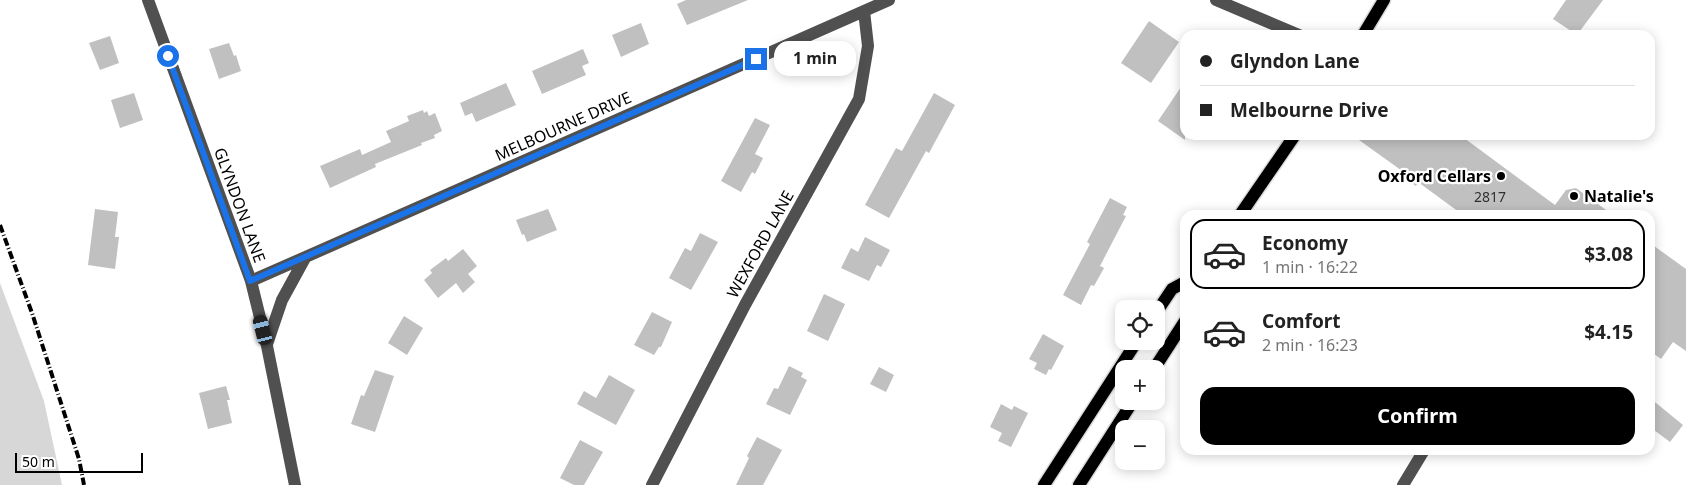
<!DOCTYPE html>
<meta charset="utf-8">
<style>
body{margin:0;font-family:"Noto Sans",sans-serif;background:#f6f6f6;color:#222;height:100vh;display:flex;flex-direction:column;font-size:19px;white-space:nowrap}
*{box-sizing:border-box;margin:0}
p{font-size:16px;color:#767676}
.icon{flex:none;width:28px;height:28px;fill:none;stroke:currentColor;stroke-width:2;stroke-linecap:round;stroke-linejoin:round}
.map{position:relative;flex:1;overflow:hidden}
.drawer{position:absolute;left:1180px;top:210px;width:475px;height:245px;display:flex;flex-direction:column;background:#fff;border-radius:15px;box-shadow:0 2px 12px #0003}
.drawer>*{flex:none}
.hud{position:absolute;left:1180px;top:30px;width:475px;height:110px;border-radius:15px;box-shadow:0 2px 12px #0003;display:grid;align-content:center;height:110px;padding:0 20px;background:#fff}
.fabs{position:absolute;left:1115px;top:300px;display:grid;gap:10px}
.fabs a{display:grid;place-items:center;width:50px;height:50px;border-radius:10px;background:#fff;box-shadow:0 2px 12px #0003;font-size:25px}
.scale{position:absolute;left:15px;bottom:12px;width:128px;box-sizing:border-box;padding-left:5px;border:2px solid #000;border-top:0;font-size:14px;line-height:18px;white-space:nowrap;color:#000;-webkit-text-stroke:4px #fff;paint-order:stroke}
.end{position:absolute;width:22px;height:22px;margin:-11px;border:6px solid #1a73e8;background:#fff;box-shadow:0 0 0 2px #fff}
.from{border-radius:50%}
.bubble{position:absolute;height:35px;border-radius:15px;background:#fff;box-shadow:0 2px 12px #0003;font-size:16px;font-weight:700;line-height:35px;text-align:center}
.car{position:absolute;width:15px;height:30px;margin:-15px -8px;border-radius:6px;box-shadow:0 0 4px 1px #0007;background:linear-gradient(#222 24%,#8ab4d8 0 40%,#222 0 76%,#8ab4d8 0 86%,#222 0)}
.hud b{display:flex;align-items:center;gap:18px;height:48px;font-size:19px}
.hud b+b{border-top:1px solid #e0e0e0}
.hud i{width:12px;height:12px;background:#222}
ul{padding:9px 0 0;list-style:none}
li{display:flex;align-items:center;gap:15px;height:70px;margin:0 10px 8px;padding:0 10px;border:2px solid transparent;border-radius:15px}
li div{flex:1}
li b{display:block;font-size:19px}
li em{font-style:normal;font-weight:700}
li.active{border-color:#000}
li>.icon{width:45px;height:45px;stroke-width:1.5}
.action{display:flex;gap:10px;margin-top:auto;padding:10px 20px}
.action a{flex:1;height:58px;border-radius:15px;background:#000;color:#fff;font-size:20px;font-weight:700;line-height:58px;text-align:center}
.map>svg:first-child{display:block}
</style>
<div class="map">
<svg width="1686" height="485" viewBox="0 0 1686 485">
<rect width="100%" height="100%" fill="#fff"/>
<path fill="#d7d7d7" d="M 0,283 L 44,401 L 62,485 L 0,485 Z"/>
<path fill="#c0c0c0" d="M 686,0 L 748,0 L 687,25 L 677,4 Z
M 1566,0 L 1603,0 L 1577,35 L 1553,19 Z
M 1149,21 L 1179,42 L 1151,83 L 1121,63 Z
M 641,23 L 649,44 L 621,57 L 612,35 Z
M 110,36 L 119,63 L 100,70 L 89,43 Z
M 229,43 L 234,56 L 236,55 L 241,71 L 219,79 L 209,49 Z
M 583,49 L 589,63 L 582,66 L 586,75 L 542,94 L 532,71 Z
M 1185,81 L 1185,140 L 1158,121 Z
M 506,83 L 516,105 L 476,122 L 472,113 L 465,116 L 460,103 Z
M 134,93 L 143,120 L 120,128 L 111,100 Z
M 934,93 L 955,105 L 929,153 L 926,151 L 889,218 L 865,205 L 896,148 L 902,151 Z
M 423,110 L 424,113 L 427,111 L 429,116 L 435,113 L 442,131 L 434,135 L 435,138 L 421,143 L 422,145 L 375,164 L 376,167 L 330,188 L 320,166 L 360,149 L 362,155 L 391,142 L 386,131 L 409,121 L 407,116 Z
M 755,118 L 770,125 L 755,154 L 763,158 L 755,174 L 752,172 L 741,192 L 721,181 Z
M 1352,135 L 1460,135 L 1555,205 L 1566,190 L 1576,188 L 1613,215 L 1463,215 L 1418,182 L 1416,186 L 1403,177 L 1405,173 Z
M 1110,198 L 1127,207 L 1123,215 L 1126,216 L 1100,266 L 1104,268 L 1094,286 L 1091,285 L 1081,305 L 1063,295 L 1090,244 L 1087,242 Z
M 95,209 L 118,212 L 115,237 L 119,237 L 115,269 L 88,265 Z
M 548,209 L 557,230 L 527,242 L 524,234 L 522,235 L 516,220 Z
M 700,233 L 718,242 L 691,290 L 669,278 L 685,248 L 691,251 Z
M 865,237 L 890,250 L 881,267 L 877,265 L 869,281 L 841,268 L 851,248 L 858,252 Z
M 1650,243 L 1686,269 L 1686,351 L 1673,342 L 1661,359 L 1650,351 Z
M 463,249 L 477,266 L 468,274 L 475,282 L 463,293 L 456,283 L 438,298 L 424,280 L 432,273 L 430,270 L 446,258 L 448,261 Z
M 824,294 L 845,304 L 828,341 L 807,331 Z
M 652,312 L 672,322 L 661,347 L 659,347 L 654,355 L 634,345 Z
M 404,316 L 423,328 L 407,355 L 388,343 Z
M 1043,334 L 1064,346 L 1051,370 L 1049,369 L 1046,375 L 1034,369 L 1037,363 L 1029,359 Z
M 789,366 L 803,373 L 801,377 L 807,380 L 790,415 L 766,404 L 774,388 L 778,389 Z
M 879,367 L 894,375 L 886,392 L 870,384 Z
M 375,370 L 394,376 L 375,432 L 351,424 L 361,395 L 364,396 Z
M 609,375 L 635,390 L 616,425 L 577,404 L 584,391 L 596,398 Z
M 226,386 L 230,400 L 227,400 L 232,423 L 208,429 L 199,393 Z
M 1650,398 L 1683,425 L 1670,442 L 1650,427 Z
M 1001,404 L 1012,410 L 1014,406 L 1028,413 L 1011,447 L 998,441 L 1002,433 L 990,427 Z
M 757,437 L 782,450 L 763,485 L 736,485 L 749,458 L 747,456 Z
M 580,440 L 603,452 L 584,485 L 574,485 L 560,478 Z"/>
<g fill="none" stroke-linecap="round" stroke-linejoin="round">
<g stroke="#dbdbdb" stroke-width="15">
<path id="major" d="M 1363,35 L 1384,0
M 1240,215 L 1295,135
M 1156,313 L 1172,289 L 1185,282
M 1154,369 L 1185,321
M 1044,485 L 1137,341
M 1079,485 L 1133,401"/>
</g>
<path stroke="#505050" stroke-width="12" d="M 148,0 L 251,281 L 267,346 L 295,485
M 1216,0 L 1299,35
M 251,281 L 889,0
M 267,344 L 282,300 L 305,258
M 652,485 L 745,305 L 859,99 L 868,46 L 864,11
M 1403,485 L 1423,452"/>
<use href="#major" stroke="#000" stroke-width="12"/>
<path stroke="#000" stroke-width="4" stroke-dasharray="8 2.5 1 2.5" stroke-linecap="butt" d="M 0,225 L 32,313 L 79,459 L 84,485"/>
</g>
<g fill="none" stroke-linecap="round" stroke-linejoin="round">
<path stroke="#1a73e8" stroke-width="6" d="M 168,56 L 250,281 L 756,59"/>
</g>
<g fill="#000" stroke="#fff" stroke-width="2">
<circle cx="1501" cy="176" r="5"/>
<circle cx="1574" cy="196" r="5"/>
</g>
<g text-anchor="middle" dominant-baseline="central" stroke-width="4.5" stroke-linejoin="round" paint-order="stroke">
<g font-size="14" fill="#303030">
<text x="1490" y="196">2817</text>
</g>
<g font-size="16" fill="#000" stroke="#fff">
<text transform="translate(563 126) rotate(-24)">MELBOURNE DRIVE</text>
<text transform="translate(240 205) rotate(70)">GLYNDON LANE</text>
<text transform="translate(760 244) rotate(-61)">WEXFORD LANE</text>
</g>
<g font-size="16" font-weight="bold" fill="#000" stroke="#fff" text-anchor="end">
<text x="1491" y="176">Oxford Cellars</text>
<text x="1584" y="196" text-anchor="start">Natalie's</text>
</g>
</g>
</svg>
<div class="fabs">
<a><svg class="icon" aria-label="locate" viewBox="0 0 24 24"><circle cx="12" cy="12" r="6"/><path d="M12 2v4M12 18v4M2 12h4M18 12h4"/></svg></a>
<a>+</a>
<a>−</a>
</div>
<div class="scale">50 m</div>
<i class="end from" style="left:168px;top:56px"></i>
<i class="end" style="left:756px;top:59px"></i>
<div class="bubble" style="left:774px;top:41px;width:82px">1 min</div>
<i class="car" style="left:263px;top:330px;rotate:346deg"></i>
<div class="hud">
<b><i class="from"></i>Glyndon Lane</b>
<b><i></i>Melbourne Drive</b>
</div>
<section class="drawer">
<ul>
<li class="active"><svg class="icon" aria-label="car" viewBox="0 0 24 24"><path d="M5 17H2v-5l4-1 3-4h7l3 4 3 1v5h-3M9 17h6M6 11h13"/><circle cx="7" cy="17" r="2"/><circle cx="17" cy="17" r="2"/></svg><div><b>Economy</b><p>1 min · 16:22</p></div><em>$3.08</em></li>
<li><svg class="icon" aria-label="car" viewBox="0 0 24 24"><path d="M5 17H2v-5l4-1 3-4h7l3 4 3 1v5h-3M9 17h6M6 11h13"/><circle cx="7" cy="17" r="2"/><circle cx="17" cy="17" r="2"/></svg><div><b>Comfort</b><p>2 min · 16:23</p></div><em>$4.15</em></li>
</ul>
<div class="action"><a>Confirm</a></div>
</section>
</div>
